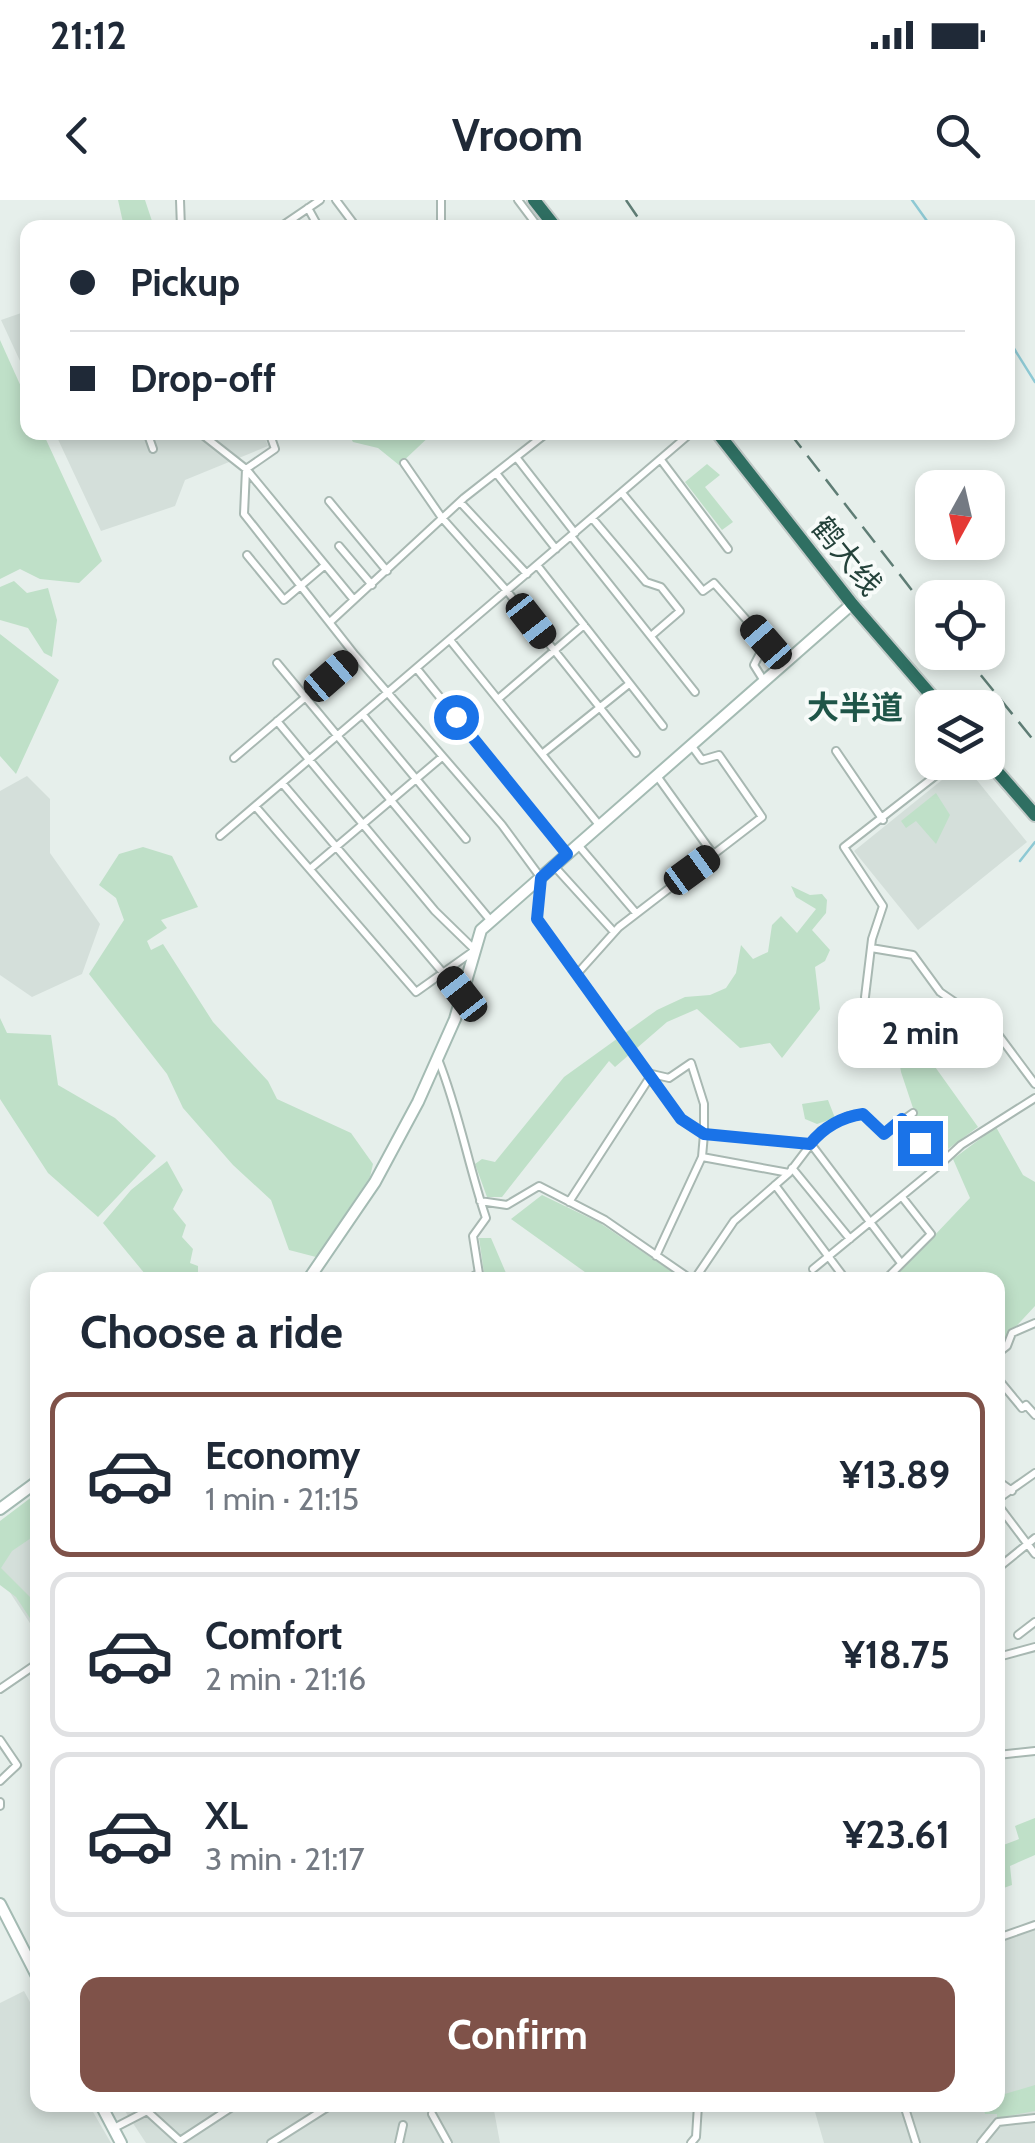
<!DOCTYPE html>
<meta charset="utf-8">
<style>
body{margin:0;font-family:Cabin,"Noto Sans SC",sans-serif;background:#f6f6f7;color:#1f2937;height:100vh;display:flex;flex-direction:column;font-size:38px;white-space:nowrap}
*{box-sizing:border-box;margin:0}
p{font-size:32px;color:#747a83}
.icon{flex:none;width:55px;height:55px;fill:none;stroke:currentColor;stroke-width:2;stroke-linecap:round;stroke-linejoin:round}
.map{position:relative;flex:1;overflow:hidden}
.drawer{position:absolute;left:30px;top:1072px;width:975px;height:840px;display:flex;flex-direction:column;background:#fff;border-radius:20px;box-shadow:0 5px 15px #0003}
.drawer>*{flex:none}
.top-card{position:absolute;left:20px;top:20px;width:995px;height:220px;border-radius:20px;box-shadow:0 5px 15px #0003;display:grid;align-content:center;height:220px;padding:0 50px;background:#fff}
.needle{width:65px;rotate:188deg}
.controls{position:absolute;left:915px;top:270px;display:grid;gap:20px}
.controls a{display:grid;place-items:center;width:90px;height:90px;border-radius:20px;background:#fff;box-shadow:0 5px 15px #0003;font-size:50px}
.end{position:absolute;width:45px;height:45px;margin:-22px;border:12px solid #1a73e8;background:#fff;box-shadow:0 0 0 5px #fff}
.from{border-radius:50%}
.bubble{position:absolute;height:70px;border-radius:20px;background:#fff;box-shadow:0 5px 15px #0003;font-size:32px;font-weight:800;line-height:70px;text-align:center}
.car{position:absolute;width:30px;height:60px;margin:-30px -15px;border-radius:12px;box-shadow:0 0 8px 2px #0007;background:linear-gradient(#222 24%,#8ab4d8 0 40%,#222 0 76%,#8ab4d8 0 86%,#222 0)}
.top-card b{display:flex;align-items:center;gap:35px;height:95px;font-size:38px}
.top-card b+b{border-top:2px solid #e0e1e3}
.top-card i{width:25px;height:25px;background:#1f2937}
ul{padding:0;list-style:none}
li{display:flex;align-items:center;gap:30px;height:165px;margin:0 20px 15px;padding:0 30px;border:5px solid #e0e1e3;border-radius:20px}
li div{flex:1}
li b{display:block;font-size:38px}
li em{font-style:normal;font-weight:800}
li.selected{border-color:#7f5249}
li>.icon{width:90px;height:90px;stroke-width:1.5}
h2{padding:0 50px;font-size:45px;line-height:120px}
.cta{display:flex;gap:20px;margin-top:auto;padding:20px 50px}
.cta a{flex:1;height:115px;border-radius:20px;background:#7f5249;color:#fff;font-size:40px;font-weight:800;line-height:115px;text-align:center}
.status{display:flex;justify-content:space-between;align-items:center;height:70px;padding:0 50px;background:#fff;direction:ltr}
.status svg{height:28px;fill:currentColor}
header{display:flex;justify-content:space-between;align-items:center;height:130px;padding:0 50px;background:#fff;font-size:45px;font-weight:800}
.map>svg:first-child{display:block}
</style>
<div class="status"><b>21:12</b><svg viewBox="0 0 49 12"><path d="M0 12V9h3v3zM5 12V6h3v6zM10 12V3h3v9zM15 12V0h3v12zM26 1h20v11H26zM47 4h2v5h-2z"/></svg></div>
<header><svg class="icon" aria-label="back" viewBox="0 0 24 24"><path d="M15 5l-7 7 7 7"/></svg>Vroom<svg class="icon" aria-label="search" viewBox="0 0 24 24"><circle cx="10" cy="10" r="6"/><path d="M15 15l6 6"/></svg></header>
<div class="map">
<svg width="1035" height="1943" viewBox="0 0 1035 1943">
<rect width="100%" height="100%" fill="#e6efeb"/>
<path fill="#d4dfda" d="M 27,111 L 28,111 L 27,176 L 1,120 Z
M 55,233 L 263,233 L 268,246 L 185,280 L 175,306 L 101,331 Z
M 963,563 L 1027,642 L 918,730 L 854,651 Z
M 27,576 L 50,599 L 50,653 L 100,724 L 82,774 L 32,797 L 0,775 L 0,591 Z
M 37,1307 L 37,1434 L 0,1377 L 0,1336 Z
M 1035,1726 L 1035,1943 L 824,1943 L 813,1905 L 998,1905 L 998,1739 Z
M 24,1791 L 37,1815 L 38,1905 L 89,1905 L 111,1943 L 0,1943 L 0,1803 Z
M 121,1905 L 493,1905 L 500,1943 L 146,1943 Z"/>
<path fill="#bfe0c8" d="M 118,0 L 145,0 L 154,27 L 124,27 Z
M 0,140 L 27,200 L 28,232 L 43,233 L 102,361 L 79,383 L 40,379 L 20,369 L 0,379 Z
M 348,233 L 384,233 L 390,237 L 394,233 L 433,233 L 399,265 L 378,248 L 353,242 Z
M 707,264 L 720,275 L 705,287 L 733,322 L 722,330 L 685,282 Z
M 14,381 L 27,393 L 48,388 L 57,420 L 52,457 L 44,453 L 28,428 L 0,420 L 0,387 Z
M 0,434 L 59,480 L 16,574 L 0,556 Z
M 936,593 L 950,615 L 936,644 L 916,621 L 906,628 L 901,621 Z
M 143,647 L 172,656 L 198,707 L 161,720 L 167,728 L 147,741 L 151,750 L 163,744 L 213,822 L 268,881 L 277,899 L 351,933 L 373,964 L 370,977 L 316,1057 L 289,1050 L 271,1000 L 233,965 L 183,908 L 167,874 L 89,774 L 124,720 L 116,698 L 99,685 L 119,654 Z
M 791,686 L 810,695 L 822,694 L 827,700 L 826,713 L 812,730 L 830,750 L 825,761 L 815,767 L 820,809 L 782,858 L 770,843 L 740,848 L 697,809 L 667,822 L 615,867 L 609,861 L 502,997 L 487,997 L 475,964 L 482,959 L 495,962 L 564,877 L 657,810 L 685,797 L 710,795 L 726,788 L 736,773 L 741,745 L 753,759 L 768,752 L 772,725 L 781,716 L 797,733 L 816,709 L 796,697 Z
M 0,818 L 7,833 L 51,835 L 58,885 L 115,918 L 156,956 L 98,1017 L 48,973 L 0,899 Z
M 893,823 L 942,848 L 933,864 L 978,927 L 937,957 L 907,920 L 915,914 L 901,872 Z
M 828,900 L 835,918 L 817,924 L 805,919 L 802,904 Z
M 996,927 L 1023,975 L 1035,982 L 1035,1106 L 998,1146 L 998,1080 L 893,1079 L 970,998 L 953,959 Z
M 167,961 L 183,990 L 173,1009 L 186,1025 L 182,1037 L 193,1049 L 190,1063 L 198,1066 L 198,1080 L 150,1080 L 103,1023 L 131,990 Z
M 542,995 L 600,1023 L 684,1080 L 596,1080 L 511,1019 Z
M 479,1038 L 491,1038 L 509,1080 L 485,1080 Z
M 37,1293 L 37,1334 L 12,1351 L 1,1368 L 37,1404 L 37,1429 L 16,1397 L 0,1385 L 0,1321 Z
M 1035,1618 L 1035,1655 L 1010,1666 L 1012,1685 L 998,1690 L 998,1647 L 1019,1639 L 1015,1626 Z
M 1035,1885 L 1035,1911 L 997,1918 L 997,1914 L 985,1914 L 983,1905 L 998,1905 L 998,1896 Z"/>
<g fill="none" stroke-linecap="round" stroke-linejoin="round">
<path stroke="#8ec9d4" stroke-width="2.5" d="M 912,0 L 932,28
M 1008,139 L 1035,182
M 1020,661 L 1035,642"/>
<g stroke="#a8b8b2" stroke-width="10">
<path id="street" d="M 180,0 L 181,28
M 336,0 L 357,28
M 441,0 L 441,28
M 518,0 L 539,28
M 308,8 L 319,28
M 279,28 L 320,0
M 147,232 L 153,249
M 199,232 L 246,269 L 275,249 L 269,232
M 516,257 L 575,333
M 661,260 L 728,349
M 404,263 L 442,318 L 507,391 L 636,553
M 246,269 L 244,314 L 355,455
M 247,270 L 354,400
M 496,273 L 556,349
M 622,293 L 703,391 L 714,383 L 766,442 L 754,465 L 764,481
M 329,301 L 387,371
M 460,302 L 527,374
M 592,318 L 646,382 L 661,387 L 680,411 L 651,436
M 571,336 L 695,492
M 339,346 L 372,385
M 247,355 L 284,400 L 324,366
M 537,365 L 663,526
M 330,422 L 464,298 L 548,232
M 450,440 L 600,626
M 277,463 L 491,721
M 417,469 L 567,654
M 498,499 L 584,425
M 363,515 L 466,639
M 836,551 L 883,620
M 542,554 L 629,484
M 234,558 L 355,455 L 502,625 L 541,678 L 537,719 L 681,919 L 704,934 L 702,957 L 789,973
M 657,576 L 713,654
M 282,583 L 461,794
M 255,606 L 416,792 L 475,750 L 435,711 L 277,521
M 220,636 L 692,232
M 579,646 L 636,713
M 555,667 L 614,732
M 310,669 L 442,557
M 871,748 L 913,755 L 940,792 L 994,829 L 1035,884
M 577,774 L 619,727 L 762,617 L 719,555 L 702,560 L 691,545
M 865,797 L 872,739 L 883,706 L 844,647 L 953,562
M 438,859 C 459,911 468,965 486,1018 L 473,1036 L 480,1080
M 792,968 L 850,1039
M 936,968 L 961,945 L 1035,898
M 775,985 L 846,1080
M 480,1001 L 507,1005 L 539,986 L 605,1020 L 692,1080
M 569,1002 L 652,874 L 669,878 L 691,863 L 704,904 L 704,934 L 811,944 L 901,1063
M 656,1056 L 702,957
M 813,1069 L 936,968 L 903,919
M 467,1080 L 479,1073
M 694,1080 L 734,1021 L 789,973 L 821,931 L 849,916 L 863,914 L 884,934 L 913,913
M 885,1080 L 931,1034 L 902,997
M 998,1153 L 1007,1146 L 1012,1133 L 1035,1123
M 998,1179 L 1022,1208 L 1026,1205 L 1035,1215
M 998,1281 L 1012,1291
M 998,1299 L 1035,1273
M 998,1305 L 1035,1354
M 998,1368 L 1035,1338
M 1018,1435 L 1035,1422
M 998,1457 L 1035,1447
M 0,1489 L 38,1463
M 0,1540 L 17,1565 L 0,1581
M 998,1555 L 1035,1551
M 0,1602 L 0,1606
M 998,1738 L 1035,1725
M 904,1905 L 916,1943
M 432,1914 L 448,1943
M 114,1928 L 147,1911 L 180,1941 L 235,1905
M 271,1943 L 331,1905
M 399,1943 L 403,1925
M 691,1943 L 696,1937 L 698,1905
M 981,1943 L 998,1922 L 1035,1918"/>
</g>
<g stroke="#a4bbb3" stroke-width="14">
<path id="secondary" d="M 308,1080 L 375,982 L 418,902 L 455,819 L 481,730 L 852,404
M 0,1309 L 38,1281
M 0,1704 L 38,1778
M 101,1905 L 121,1943"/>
</g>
<g stroke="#c2cac8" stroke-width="16">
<path id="highway" d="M 534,0 L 556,28
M 717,232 L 852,404 L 942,508
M 988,561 L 1035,615"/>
</g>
<use href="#street" stroke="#fff" stroke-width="6"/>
<use href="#secondary" stroke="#fff" stroke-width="10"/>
<use href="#highway" stroke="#2f6f62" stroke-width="12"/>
<path stroke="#5f7d75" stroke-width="2.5" stroke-dasharray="20 10" stroke-linecap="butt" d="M 626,0 L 645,28
M 789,232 L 932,416
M 962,452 L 1035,542"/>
</g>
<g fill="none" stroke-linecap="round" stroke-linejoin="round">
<path stroke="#1a73e8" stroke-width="12" d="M 456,517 L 567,654 L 541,678 L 537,719 L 681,919 L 704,934 L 810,944 C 824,927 841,917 863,914 L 884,934 L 902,919 L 920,943"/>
</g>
<g text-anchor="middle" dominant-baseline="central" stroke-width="8" stroke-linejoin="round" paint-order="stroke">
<g font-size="30" fill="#24423a" stroke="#f7fbf9">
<text transform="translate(847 356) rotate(51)">鹤大线</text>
</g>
<g font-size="32" font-weight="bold" fill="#1f5548" stroke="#f7fbf9">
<text x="855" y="507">大半道</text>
</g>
</g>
</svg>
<div class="controls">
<a><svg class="needle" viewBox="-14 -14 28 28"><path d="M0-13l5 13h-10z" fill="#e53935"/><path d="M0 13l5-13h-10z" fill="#747a83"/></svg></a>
<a><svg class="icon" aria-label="locate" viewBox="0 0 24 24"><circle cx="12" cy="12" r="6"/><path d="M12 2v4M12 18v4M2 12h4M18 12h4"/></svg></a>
<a><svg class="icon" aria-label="layers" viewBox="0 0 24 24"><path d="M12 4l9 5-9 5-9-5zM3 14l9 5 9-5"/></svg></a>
</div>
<i class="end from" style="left:456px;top:517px"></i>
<i class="end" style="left:920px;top:943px"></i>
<div class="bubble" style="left:838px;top:798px;width:165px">2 min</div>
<i class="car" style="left:531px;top:421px;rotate:142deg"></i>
<i class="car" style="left:766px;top:442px;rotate:319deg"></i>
<i class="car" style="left:331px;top:476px;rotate:49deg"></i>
<i class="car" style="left:692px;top:670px;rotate:54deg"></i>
<i class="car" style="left:462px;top:794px;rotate:322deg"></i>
<div class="top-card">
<b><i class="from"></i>Pickup</b>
<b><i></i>Drop-off</b>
</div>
<section class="drawer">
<h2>Choose a ride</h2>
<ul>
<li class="selected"><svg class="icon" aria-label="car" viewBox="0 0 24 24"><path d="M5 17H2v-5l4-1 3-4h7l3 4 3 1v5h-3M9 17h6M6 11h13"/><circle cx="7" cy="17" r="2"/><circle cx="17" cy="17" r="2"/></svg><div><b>Economy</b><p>1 min · 21:15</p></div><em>¥13.89</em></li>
<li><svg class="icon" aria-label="car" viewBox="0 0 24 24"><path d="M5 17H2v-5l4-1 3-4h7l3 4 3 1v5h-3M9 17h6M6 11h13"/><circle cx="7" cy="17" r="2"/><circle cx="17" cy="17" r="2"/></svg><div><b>Comfort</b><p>2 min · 21:16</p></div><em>¥18.75</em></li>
<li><svg class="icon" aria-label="car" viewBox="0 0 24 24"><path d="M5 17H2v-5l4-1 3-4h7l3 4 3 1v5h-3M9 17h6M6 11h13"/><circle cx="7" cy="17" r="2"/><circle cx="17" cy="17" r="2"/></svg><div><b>XL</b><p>3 min · 21:17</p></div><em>¥23.61</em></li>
</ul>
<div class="cta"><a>Confirm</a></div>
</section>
</div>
